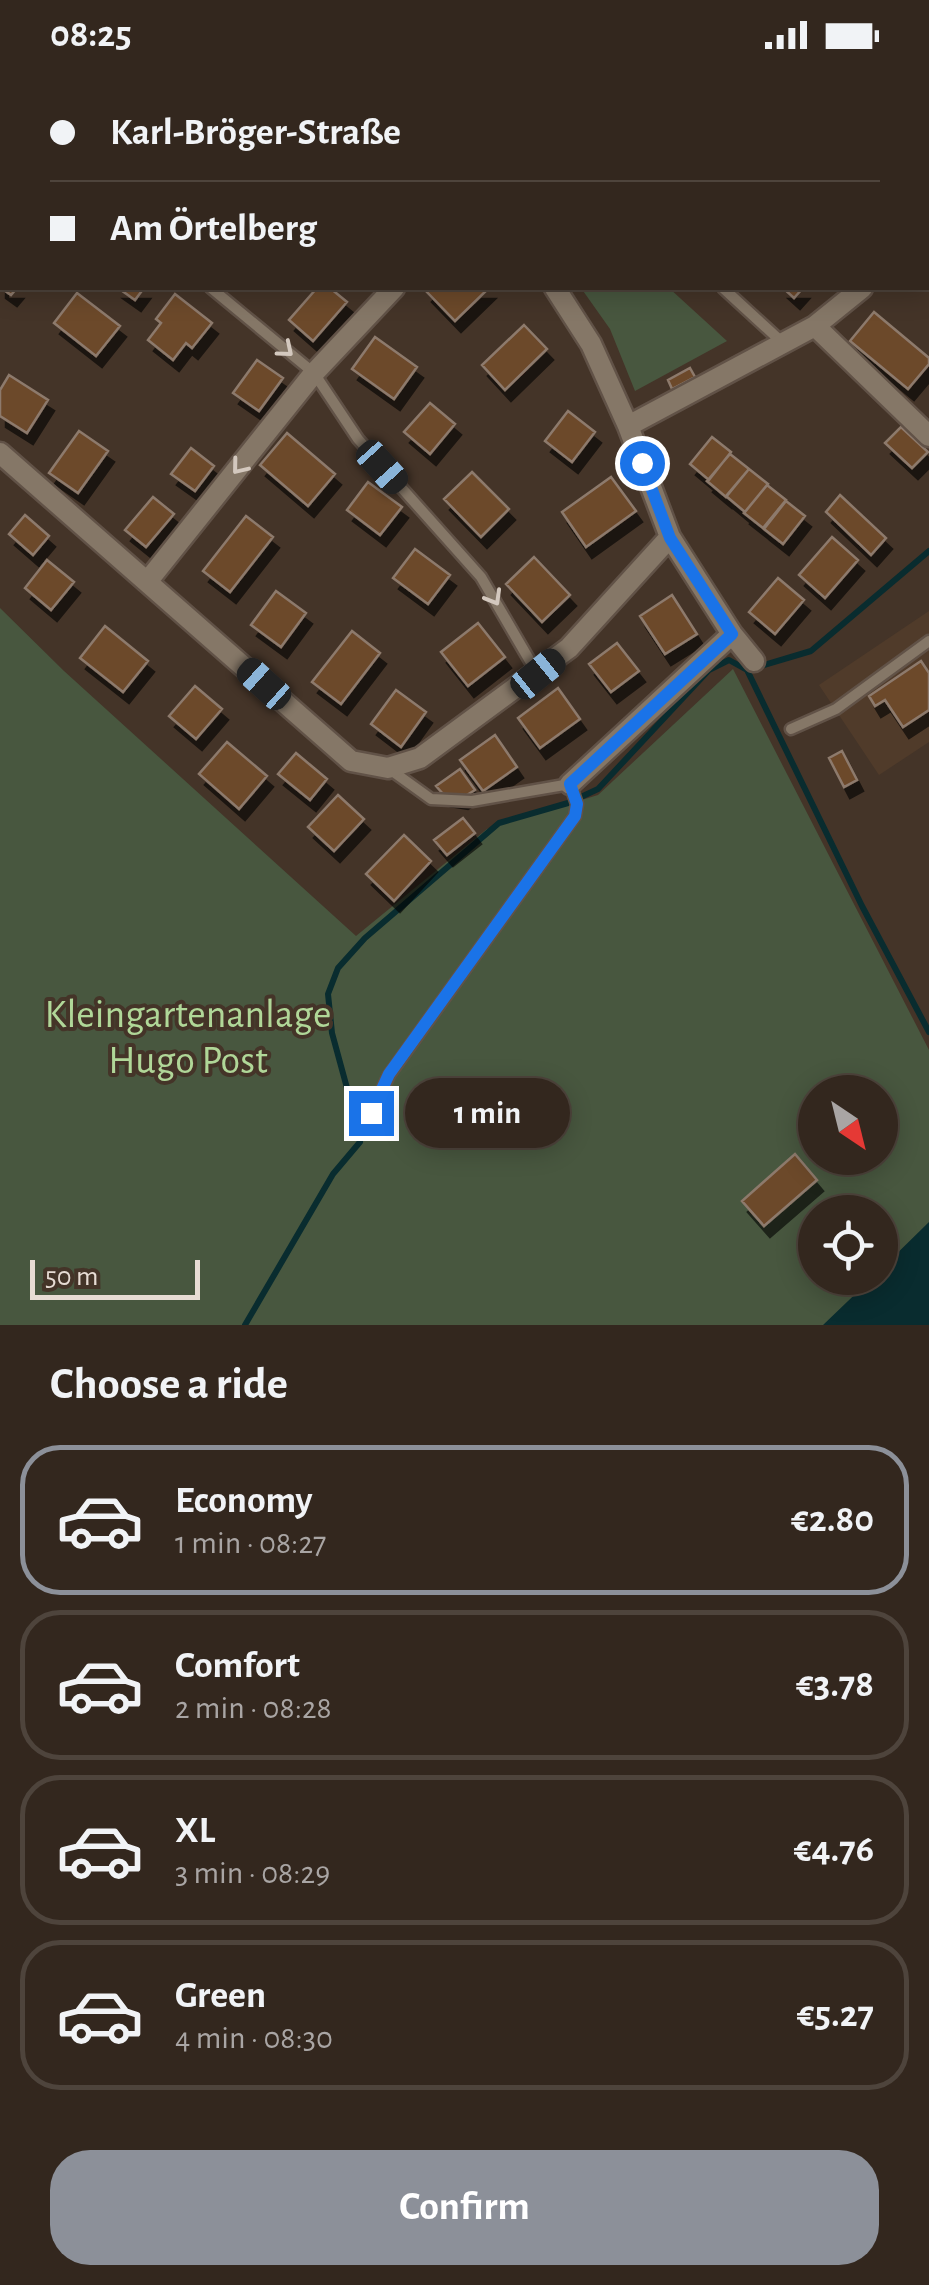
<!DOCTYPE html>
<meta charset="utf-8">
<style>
body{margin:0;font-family:"Alegreya Sans",sans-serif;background:#3e332b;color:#f1f3f6;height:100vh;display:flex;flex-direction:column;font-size:38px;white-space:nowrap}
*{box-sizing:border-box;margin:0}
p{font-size:32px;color:#a9a5a4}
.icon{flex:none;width:55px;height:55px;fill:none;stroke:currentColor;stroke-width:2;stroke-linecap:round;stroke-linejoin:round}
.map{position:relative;height:1255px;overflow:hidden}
.panel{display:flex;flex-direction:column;background:#33271e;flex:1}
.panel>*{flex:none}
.guide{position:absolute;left:0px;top:0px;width:930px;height:220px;box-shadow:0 5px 25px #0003,0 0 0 2px #4e443c;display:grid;align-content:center;height:220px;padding:0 50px;background:#33271e}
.needle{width:65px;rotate:145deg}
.buttons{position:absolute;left:798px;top:1005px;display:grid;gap:20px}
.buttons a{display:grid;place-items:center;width:100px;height:100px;border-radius:50%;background:#33271e;box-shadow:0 5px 25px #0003,0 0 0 2px #4e443c;font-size:50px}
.scale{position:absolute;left:30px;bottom:25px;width:170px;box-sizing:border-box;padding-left:10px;border:5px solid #e7dcd4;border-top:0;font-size:28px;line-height:35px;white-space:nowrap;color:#e7dcd4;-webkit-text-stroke:8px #443428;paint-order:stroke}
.end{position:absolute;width:45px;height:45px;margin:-22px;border:12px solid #1a73e8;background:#fff;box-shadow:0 0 0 5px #fff}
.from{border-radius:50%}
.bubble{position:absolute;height:70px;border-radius:35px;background:#33271e;box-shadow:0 5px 25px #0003,0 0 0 2px #4e443c;font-size:32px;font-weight:700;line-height:70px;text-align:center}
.car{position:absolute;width:30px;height:60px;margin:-30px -15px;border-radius:12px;box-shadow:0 0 8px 2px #0007;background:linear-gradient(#222 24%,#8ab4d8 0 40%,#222 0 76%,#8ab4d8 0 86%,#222 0)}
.guide b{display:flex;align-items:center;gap:35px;height:95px;font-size:38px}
.guide b+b{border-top:2px solid #4e443c}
.guide i{width:25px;height:25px;background:#f1f3f6}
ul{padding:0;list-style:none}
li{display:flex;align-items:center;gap:30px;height:150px;margin:0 20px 15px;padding:0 30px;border:5px solid #4e443c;border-radius:40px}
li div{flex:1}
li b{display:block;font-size:38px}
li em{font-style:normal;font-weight:700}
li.on{border-color:#8c9099}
li>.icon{width:90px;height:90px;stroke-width:1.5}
h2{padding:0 50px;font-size:45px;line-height:120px}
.primary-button{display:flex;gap:20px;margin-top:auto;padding:20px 50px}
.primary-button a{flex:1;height:115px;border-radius:40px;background:#8c9099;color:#fff;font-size:40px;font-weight:700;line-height:115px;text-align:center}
.status{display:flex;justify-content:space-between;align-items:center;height:70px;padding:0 50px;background:#33271e;direction:ltr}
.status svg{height:28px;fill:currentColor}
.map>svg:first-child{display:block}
</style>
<div class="status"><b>08:25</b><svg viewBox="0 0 49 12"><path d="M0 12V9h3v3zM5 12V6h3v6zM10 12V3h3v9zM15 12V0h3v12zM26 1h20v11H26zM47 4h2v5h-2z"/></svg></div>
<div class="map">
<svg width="929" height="1255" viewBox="0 0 929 1255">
<defs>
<filter id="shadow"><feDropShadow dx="6" dy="11" stdDeviation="0" flood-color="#0009"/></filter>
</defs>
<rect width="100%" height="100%" fill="#443428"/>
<path fill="#503b2a" d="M 820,0 L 929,0 L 929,100 L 928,2 Z
M 929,541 L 929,672 L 879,705 L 819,615 Z"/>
<path fill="#48573f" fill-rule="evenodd" d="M 581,218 L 669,218 L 727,271 L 635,321 L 610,259 Z
M 0,538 L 64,601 L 356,866 L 487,759 L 598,725 L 733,599 L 929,980 L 929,1255 L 0,1255 ZM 815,1022 L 880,1022 L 880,1088 L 815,1088 ZM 815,1142 L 880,1142 L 880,1208 L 815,1208 Z"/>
<path fill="#092c2f" d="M 929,1152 L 929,1255 L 823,1255 L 872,1208 L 880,1208 L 880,1200 Z"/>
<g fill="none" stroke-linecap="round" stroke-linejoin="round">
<path stroke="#092c2f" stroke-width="6" d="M 747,600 L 862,836 L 929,962
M 353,1040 L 332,963 L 328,924 L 338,898 L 365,868 L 499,753 L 568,733 L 598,719 L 709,600 L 729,590 L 747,600 L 811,581 L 929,481
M 245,1255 L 333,1104 L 360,1072"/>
</g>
<path fill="#6c482b" stroke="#8d7a6c" stroke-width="2.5" filter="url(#shadow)" d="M 2,0 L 33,0 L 36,2 L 2,2 L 2,17 Z
M 0,173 L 2,218 L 17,218 L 11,225 L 0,217 Z
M 118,218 L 144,218 L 135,230 Z
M 317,218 L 330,218 L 347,232 L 313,271 L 289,250 Z
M 429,218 L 489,218 L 455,251 L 426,221 Z
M 783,218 L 803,218 L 794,228 Z
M 77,223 L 120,256 L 96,286 L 54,253 Z
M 175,224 L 212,253 L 192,278 L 186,273 L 173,290 L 148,270 L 161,253 L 156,249 Z
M 874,242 L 929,288 L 929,294 L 908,319 L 850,271 Z
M 524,255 L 547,279 L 505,320 L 482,295 Z
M 375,267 L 417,297 L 394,329 L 352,299 Z
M 257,290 L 283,308 L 259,341 L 233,323 Z
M 690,298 L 695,307 L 672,319 L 668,310 Z
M 9,305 L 48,330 L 27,363 L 0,346 L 0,320 Z
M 430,333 L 455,354 L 430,384 L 404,362 Z
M 568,341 L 595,362 L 572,392 L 545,371 Z
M 901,357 L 928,382 L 912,398 L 885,373 Z
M 79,361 L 108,381 L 78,423 L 49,403 Z
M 287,363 L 335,404 L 308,436 L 260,395 Z
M 712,367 L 731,382 L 709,410 L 690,394 Z
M 191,378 L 214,396 L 195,421 L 171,404 Z
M 730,384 L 749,399 L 726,427 L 707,411 Z
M 749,399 L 768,414 L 745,442 L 726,426 Z
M 472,402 L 509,439 L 481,467 L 444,429 Z
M 611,407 L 636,441 L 586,477 L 562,442 Z
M 368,412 L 402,437 L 380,465 L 347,440 Z
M 767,415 L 786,430 L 763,458 L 744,443 Z
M 840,425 L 886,468 L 871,485 L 826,442 Z
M 153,427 L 174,444 L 146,477 L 125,460 Z
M 786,431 L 805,446 L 783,474 L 764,459 Z
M 25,445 L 49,466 L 33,485 L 9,464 Z
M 246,446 L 273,467 L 230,522 L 203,501 Z
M 832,467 L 858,490 L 825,528 L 799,505 Z
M 415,479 L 450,505 L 428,534 L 393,508 Z
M 534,487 L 570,525 L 542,552 L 506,514 Z
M 47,490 L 74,512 L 51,540 L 25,518 Z
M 778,508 L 804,530 L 775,564 L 749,542 Z
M 276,521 L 306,543 L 281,577 L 251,555 Z
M 672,525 L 697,564 L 665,584 L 640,546 Z
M 478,553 L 505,587 L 468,616 L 441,582 Z
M 105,556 L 148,591 L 123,622 L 80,588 Z
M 352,561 L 380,583 L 341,634 L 312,612 Z
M 617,573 L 639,601 L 611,622 L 589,594 Z
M 921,591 L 929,603 L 929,640 L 903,657 L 885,630 L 875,636 L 869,626 Z
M 195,616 L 222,639 L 196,669 L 169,646 Z
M 558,618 L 580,649 L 540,678 L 518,648 Z
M 396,620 L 426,642 L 401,677 L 371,654 Z
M 495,665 L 517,697 L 483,721 L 460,690 Z
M 227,672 L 267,706 L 239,739 L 199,704 Z
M 842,681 L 857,710 L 844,717 L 829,688 Z
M 296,683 L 327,709 L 310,730 L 278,704 Z
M 460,699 L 475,720 L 462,728 L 444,725 L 436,716 Z
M 338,725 L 364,749 L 334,781 L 308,757 Z
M 463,748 L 475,763 L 447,785 L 434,770 Z
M 404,765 L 431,791 L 394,831 L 366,804 Z
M 795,1084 L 817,1110 L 764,1156 L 742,1131 Z"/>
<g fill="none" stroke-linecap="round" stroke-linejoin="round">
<g stroke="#615247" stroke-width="15">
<path id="lane" d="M 0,41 L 2,44
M 211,218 L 314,303 L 358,369 L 481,507 L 537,603
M 723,218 L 784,274
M 791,659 L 836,639 L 929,571
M 371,1043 L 389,1005 L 575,746 L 577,734 L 570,714 L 472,731 L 431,729 L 388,698"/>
</g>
<g stroke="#615247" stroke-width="25">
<path id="street" d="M 370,0 L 373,2
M 87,2 L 89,0
M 0,111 L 2,108
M 555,218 L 591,274 L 628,356 L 670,467 L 732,564 L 754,591
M 815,256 L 929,366
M 628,356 L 815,256 L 862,218
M 0,383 L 351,691 L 388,698 L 420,688 L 569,578 L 670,467
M 147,512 L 314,303 L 394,218
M 570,714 L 732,564"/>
</g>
<use href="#lane" stroke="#857767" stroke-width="10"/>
<use href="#street" stroke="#857767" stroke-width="20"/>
<g stroke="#bcafa6" stroke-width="10">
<path id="rail" d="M 830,0 L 833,2
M 851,0 L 853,2
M 886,0 L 889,2
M 908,0 L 911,2
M 928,17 L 929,19
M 928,36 L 929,37
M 928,70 L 929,71
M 928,88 L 929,90"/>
</g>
<use href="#rail" stroke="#443428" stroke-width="6" stroke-dasharray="19" stroke-linecap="butt"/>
</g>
<defs><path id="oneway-chevron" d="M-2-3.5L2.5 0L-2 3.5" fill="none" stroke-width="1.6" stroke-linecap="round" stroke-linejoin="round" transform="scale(2.5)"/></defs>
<g stroke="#d3c8be">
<use href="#oneway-chevron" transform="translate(286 280) rotate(40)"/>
<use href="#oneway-chevron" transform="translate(239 397) rotate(129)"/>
<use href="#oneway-chevron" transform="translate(494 528) rotate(60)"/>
</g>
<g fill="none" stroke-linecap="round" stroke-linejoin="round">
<path stroke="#1a73e8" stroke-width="12" d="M 371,1043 L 389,1004 L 575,746 L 577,734 L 570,714 L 732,564 L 670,468 L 642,393"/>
</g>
<g text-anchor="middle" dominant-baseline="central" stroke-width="8" stroke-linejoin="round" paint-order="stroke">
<g font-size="40" fill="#b0d798" stroke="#443428">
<text x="188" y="945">Kleingartenanlage<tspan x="188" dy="46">Hugo Post</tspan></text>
</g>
</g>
</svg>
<div class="buttons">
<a><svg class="needle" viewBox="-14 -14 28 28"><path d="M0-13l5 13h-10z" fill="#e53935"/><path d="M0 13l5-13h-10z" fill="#a9a5a4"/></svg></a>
<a><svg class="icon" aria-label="locate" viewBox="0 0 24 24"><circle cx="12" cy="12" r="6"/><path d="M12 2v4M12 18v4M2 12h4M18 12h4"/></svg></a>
</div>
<div class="scale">50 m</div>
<i class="end from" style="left:642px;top:393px"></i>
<i class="end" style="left:371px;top:1043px"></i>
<div class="bubble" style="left:405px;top:1008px;width:165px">1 min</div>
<i class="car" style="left:382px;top:397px;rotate:138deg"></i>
<i class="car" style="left:538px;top:604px;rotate:51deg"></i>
<i class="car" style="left:264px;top:614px;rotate:312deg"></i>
<div class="guide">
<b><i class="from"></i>Karl-Bröger-Straße</b>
<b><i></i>Am Örtelberg</b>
</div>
</div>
<section class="panel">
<h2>Choose a ride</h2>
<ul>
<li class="on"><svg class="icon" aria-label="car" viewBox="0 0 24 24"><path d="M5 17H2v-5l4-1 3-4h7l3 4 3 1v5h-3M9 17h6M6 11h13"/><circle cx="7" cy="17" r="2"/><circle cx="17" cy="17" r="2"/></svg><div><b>Economy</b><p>1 min · 08:27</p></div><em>€2.80</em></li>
<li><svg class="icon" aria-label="car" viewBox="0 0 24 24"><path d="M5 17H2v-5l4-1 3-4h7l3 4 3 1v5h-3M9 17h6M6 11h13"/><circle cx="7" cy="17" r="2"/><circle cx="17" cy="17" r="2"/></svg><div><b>Comfort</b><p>2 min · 08:28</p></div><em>€3.78</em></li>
<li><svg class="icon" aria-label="car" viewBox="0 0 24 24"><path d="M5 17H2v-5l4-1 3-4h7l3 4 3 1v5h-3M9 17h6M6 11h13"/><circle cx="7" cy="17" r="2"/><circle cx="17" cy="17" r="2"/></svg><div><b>XL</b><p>3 min · 08:29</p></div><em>€4.76</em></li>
<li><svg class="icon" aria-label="car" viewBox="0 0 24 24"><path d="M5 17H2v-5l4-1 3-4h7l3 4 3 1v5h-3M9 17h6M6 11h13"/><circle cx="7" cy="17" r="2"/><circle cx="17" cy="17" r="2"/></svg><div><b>Green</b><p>4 min · 08:30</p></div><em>€5.27</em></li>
</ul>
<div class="primary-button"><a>Confirm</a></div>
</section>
